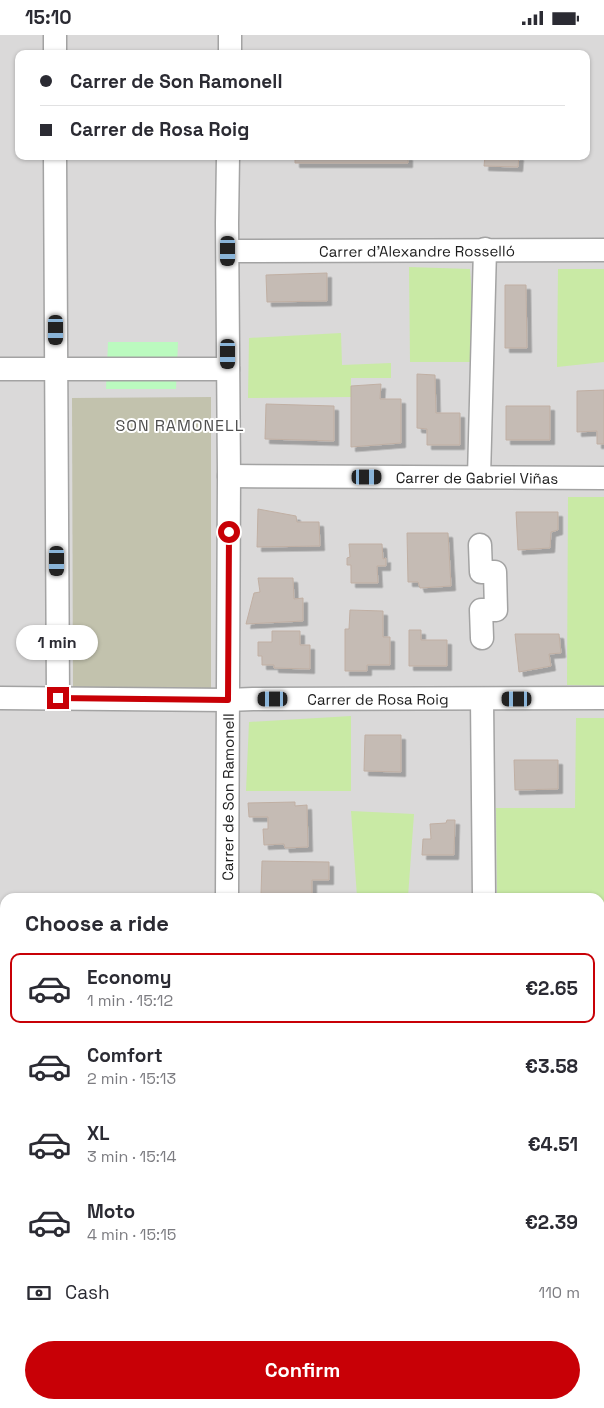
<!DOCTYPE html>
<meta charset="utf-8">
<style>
body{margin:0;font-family:"Space Grotesk",sans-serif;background:#f7f7f7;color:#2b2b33;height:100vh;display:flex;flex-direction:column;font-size:19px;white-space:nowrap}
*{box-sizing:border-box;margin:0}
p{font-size:16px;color:#7c7c81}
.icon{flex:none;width:28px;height:28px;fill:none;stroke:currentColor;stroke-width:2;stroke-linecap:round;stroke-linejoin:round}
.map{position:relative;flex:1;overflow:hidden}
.drawer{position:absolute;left:0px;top:858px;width:605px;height:516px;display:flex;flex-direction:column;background:#fff;border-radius:15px 15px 0 0;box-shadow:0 1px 4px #0004}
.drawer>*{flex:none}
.hud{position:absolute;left:15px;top:15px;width:575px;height:110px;border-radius:10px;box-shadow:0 1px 4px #0004;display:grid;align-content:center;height:110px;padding:0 25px;background:#fff}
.end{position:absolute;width:22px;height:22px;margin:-11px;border:6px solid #c80006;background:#fff;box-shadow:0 0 0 2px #fff}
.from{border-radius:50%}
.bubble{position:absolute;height:35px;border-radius:18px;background:#fff;box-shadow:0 1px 4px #0004;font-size:16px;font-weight:600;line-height:35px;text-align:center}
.car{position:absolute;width:15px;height:30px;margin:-15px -8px;border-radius:6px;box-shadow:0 0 4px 1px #0007;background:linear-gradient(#222 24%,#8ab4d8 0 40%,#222 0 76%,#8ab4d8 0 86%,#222 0)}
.hud b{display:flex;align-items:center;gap:18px;height:48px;font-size:19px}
.hud b+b{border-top:1px solid #e1e1e2}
.hud i{width:12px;height:12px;background:#2b2b33}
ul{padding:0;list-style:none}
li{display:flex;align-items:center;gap:15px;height:70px;margin:0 10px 8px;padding:0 15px;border:2px solid transparent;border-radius:10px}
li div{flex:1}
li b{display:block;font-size:19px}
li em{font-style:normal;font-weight:600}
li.selected{border-color:#c80006}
li>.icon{width:45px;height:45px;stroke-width:1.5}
h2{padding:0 25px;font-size:22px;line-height:60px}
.pay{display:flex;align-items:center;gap:12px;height:55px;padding:0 25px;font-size:19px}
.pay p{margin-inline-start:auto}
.action{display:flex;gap:10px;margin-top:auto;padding:10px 25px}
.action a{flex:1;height:58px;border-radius:30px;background:#c80006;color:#fff;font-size:20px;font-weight:600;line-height:58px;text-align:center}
.status{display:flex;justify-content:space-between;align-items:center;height:35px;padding:0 25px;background:#fff;direction:ltr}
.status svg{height:14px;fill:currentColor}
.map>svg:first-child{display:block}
</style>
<div class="status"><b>15:10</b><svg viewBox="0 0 49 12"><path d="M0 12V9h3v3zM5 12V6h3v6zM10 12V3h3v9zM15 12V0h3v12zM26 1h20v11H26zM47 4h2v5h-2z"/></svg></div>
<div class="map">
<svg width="604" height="1373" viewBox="0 0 604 1373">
<defs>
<filter id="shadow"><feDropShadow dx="4.5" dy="4.5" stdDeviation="0" flood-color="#0004"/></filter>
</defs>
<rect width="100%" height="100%" fill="#eee9e1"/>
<path fill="#dad9d9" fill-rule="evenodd" d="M 0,0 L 604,0 L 604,1373 L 0,1373 ZM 19,19 L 586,19 L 586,121 L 19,121 ZM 5,862 L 600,862 L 600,1369 L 5,1369 Z"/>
<path fill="#c2c2ad" d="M 211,362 L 211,653 L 73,653 L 72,363 Z"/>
<path fill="#c9eaa5" d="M 409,232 L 470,234 L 477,327 L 410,327 Z
M 558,234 L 604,234 L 604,327 L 557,332 Z
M 341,298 L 342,330 L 391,328 L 391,343 L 351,343 L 351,362 L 248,363 L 249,303 Z
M 568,462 L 604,462 L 604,651 L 567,650 Z
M 351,681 L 351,756 L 246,756 L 249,687 Z
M 576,683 L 604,683 L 604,869 L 600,869 L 600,862 L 497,862 L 496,773 L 575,773 Z
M 351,776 L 414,779 L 408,862 L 357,862 Z
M 600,901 L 604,901 L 604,997 L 600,997 Z"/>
<path fill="#bbfabf" d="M 108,307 L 178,307 L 176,354 L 106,354 Z"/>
<path fill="#c5bbb4" stroke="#c0afa3" filter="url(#shadow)" d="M 295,121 L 408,121 L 408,128 L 295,128 Z
M 485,121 L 519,121 L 518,132 L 484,131 Z
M 327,238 L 327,266 L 267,267 L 266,240 Z
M 505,250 L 526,250 L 527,313 L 505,313 Z
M 417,339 L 435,340 L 436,378 L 460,378 L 460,410 L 427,410 L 427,394 L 417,393 Z
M 381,349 L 380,364 L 401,364 L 401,408 L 351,412 L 351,351 Z
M 604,355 L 604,409 L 597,409 L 597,396 L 577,397 L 577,356 Z
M 266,369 L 334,371 L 334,406 L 265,404 Z
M 506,371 L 550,371 L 550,405 L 506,405 Z
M 258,474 L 296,481 L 297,487 L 319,487 L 320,511 L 257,512 Z
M 516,477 L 558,477 L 558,495 L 551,497 L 550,513 L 518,515 Z
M 407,498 L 448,498 L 451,551 L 420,553 L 418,547 L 408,547 Z
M 349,509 L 382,509 L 383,524 L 386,523 L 386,531 L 377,531 L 378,548 L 351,548 L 351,530 L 347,530 L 347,523 L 350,522 Z
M 258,543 L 293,543 L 294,564 L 303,563 L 303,586 L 246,589 L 254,558 L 260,557 Z
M 350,575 L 383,576 L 383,602 L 390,602 L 390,630 L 367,630 L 367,636 L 345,636 L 345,594 L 349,594 Z
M 409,595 L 421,595 L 421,605 L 447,605 L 447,631 L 409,631 Z
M 272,596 L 300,596 L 300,610 L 310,610 L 310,634 L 274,633 L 274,630 L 262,630 L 262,621 L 258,621 L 258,607 L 272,607 Z
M 515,599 L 559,599 L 561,618 L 549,619 L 551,631 L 519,637 Z
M 365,700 L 401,700 L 401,737 L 364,736 Z
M 514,725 L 558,725 L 558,754 L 515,755 Z
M 295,767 L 295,771 L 307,770 L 308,812 L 285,813 L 284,809 L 264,810 L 263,794 L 268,794 L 268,782 L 249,782 L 248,768 Z
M 447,785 L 455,785 L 454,820 L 422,820 L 423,804 L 431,804 L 430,789 L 446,788 Z
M 262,826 L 329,827 L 329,845 L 312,845 L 312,860 L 261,859 Z
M 600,1034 L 604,1034 L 604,1076 L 600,1076 Z
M 600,1138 L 604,1138 L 604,1185 L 600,1186 Z"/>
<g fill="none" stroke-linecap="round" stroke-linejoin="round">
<g stroke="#a3a3a3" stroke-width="25">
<g id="street">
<path d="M 55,0 L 55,19"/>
<path d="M 230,19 L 230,0"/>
<path d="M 55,121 L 58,663"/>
<path id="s1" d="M 228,216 L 604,215"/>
<path d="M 0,334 L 228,334"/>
<path id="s2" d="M 229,441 L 604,443"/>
<path d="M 479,442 L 485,214"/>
<path d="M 480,510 L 481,537 L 495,537 L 496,575 L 481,575 L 482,603"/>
<path id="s3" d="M 0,663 L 227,665 L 253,664 L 604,663"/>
<path d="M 482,664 L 484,862"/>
<path id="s4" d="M 227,862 L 229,441 L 227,188 L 228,121"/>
<path d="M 600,884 L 604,884"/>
<path d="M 0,948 L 5,948"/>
<path d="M 600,1107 L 604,1107"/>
<path d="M 600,1325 L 604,1325"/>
</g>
</g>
<use href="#street" stroke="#fff" stroke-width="22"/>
</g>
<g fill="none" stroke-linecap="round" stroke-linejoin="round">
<path stroke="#c80006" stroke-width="6" d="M 58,663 L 228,665 L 229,497"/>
</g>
<g text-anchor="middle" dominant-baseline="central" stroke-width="4" stroke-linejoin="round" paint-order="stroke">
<g font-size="15" fill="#1c1c1c" stroke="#fff">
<text stroke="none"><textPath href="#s1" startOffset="189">Carrer d'Alexandre Rosselló</textPath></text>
<text stroke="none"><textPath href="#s2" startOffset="248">Carrer de Gabriel Viñas</textPath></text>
<text stroke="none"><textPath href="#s3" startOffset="378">Carrer de Rosa Roig</textPath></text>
<text stroke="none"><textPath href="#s4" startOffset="100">Carrer de Son Ramonell</textPath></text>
</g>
<g font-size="16" letter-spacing="1" fill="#4f4f4f" stroke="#fff">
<text x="180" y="390">SON RAMONELL</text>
</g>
</g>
</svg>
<i class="end from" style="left:229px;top:497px"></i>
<i class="end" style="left:58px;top:663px"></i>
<div class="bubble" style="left:16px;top:590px;width:82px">1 min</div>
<i class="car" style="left:228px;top:216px;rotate:180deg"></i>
<i class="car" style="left:56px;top:295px;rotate:180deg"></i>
<i class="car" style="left:228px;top:319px;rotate:180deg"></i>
<i class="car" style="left:367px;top:442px;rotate:90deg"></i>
<i class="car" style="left:57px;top:526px;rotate:180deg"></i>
<i class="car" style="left:273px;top:664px;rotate:270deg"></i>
<i class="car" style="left:517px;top:664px;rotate:270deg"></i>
<div class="hud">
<b><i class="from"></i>Carrer de Son Ramonell</b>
<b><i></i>Carrer de Rosa Roig</b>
</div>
<section class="drawer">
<h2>Choose a ride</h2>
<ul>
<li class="selected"><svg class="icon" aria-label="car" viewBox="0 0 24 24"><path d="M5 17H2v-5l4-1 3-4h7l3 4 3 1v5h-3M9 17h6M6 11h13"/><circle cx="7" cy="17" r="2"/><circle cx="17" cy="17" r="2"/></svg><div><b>Economy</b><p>1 min · 15:12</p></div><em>€2.65</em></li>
<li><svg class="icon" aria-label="car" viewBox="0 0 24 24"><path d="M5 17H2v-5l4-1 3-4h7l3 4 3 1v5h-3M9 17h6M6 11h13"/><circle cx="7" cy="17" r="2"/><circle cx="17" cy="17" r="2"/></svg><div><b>Comfort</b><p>2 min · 15:13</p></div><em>€3.58</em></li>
<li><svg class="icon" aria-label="car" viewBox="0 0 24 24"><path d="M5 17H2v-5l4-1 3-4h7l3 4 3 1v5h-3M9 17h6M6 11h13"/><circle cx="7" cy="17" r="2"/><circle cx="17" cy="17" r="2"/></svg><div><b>XL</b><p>3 min · 15:14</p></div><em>€4.51</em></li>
<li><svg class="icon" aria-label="car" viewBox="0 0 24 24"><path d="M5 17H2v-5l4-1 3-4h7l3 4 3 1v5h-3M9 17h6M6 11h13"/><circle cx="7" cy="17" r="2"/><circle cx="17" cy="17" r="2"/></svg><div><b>Moto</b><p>4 min · 15:15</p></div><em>€2.39</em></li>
</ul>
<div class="pay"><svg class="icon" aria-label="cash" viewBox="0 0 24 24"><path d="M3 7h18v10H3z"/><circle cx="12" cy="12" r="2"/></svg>Cash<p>110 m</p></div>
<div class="action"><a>Confirm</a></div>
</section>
</div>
